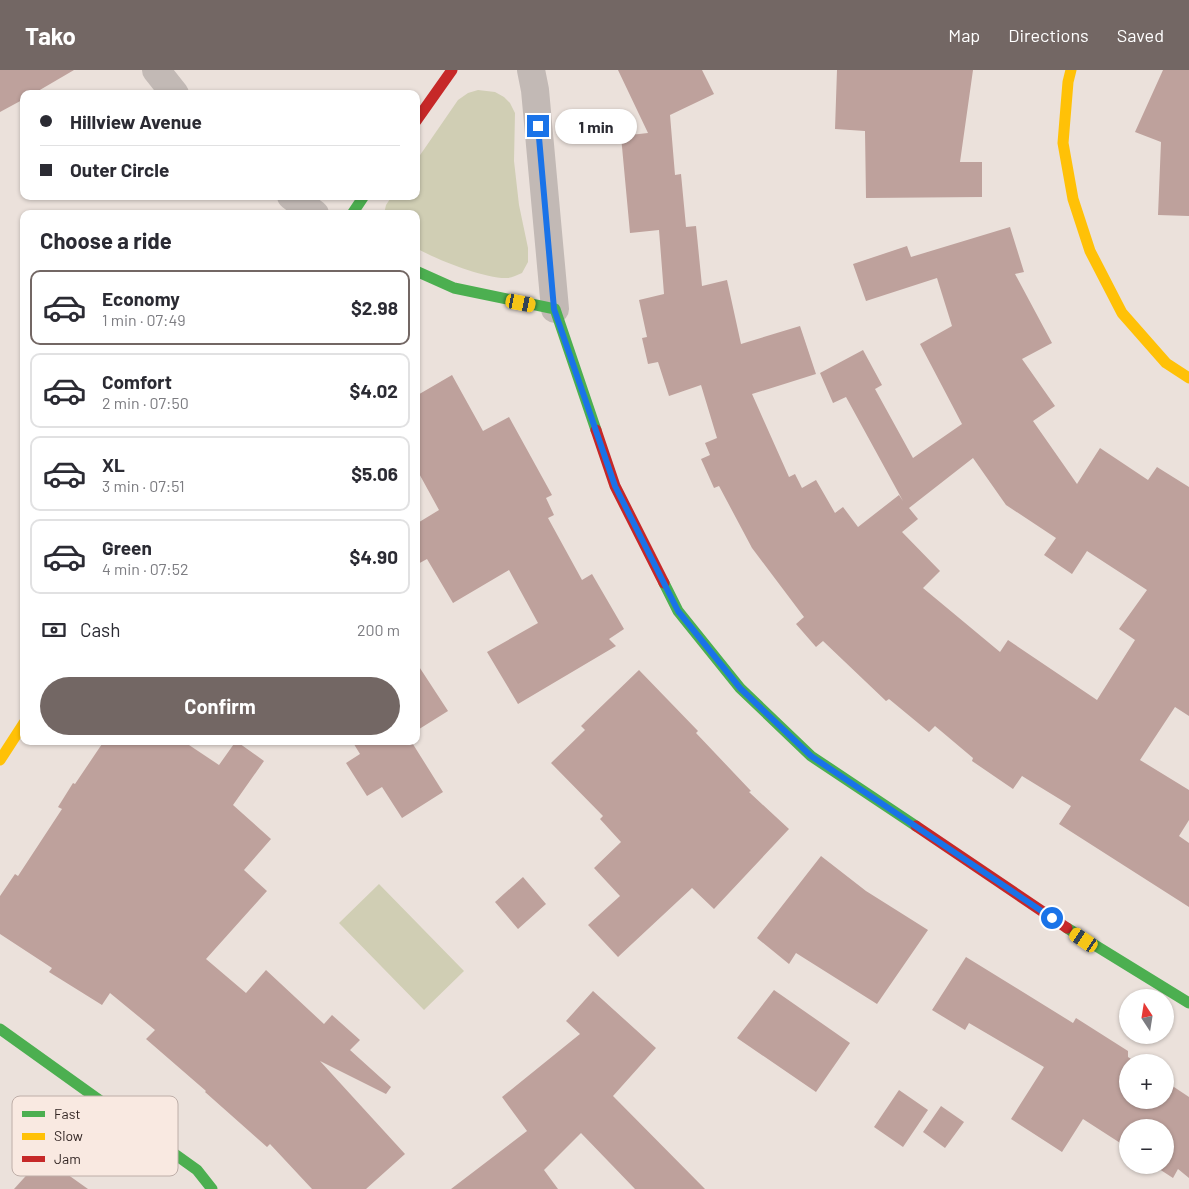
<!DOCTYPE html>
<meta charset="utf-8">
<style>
body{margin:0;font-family:Barlow,sans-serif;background:#f2f2f3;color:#2b2b33;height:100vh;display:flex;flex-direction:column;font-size:19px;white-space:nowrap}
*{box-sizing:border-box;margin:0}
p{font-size:16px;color:#7c7c81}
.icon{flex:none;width:28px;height:28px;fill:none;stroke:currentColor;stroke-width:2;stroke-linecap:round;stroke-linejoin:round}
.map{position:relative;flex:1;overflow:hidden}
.sheet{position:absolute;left:20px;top:140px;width:400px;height:535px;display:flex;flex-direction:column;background:#fff;border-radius:10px;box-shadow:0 1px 4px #0004}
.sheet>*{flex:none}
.guide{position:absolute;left:20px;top:20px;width:400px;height:110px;border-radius:10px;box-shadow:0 1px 4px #0004;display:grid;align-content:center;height:110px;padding:0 20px;background:#fff}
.needle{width:32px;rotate:348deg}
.fabs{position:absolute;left:1119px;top:919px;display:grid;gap:10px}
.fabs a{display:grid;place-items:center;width:55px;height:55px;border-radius:50%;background:#fff;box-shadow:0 1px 4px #0004;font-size:25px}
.end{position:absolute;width:22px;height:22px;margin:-11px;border:6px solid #1a73e8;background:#fff;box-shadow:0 0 0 2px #fff}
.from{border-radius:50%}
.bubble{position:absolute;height:35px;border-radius:18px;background:#fff;box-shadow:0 1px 4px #0004;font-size:16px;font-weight:700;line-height:35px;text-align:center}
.car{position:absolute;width:15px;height:30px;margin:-15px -8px;border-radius:6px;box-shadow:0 0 4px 1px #0007;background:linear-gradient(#f5c518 24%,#345 0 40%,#f5c518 0 76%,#345 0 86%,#f5c518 0)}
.guide b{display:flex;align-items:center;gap:18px;height:48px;font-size:19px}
.guide b+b{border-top:1px solid #e1e1e2}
.guide i{width:12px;height:12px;background:#2b2b33}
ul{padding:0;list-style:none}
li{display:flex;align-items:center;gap:15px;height:75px;margin:0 10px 8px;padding:0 10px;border:2px solid #e1e1e2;border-radius:10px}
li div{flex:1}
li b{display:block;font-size:19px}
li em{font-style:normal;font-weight:700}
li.active{border-color:#736764}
li>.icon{width:45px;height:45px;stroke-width:1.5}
h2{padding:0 20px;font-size:22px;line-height:60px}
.pay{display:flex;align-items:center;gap:12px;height:55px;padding:0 20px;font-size:19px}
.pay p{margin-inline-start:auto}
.cta{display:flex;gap:10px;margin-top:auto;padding:10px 20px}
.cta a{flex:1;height:58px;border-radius:30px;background:#736764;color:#fff;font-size:20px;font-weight:700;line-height:58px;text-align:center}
header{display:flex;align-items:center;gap:30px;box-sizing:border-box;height:70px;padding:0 25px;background:#736764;color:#fff}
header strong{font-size:24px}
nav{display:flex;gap:28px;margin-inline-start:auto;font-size:18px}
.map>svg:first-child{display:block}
</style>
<header>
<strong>Tako</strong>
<nav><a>Map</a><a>Directions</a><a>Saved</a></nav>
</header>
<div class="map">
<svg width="1189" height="1119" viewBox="0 0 1189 1119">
<rect width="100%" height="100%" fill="#ebe1db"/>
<path fill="#d0ceb4" d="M 478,20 L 495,22 L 504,27 L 510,33 L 515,43 L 514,91 L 519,135 L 528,178 L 528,192 L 522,203 C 517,205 512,208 507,208 C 485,209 435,189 416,178 L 416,144 L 384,144 L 386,135 L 392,126 L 416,126 L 416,91 L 458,30 L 468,23 Z
M 379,814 L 464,901 L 424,940 L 339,853 Z"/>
<path fill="#bea19c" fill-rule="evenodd" d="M 0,0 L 74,0 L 33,24 L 24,24 L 24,29 L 0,42 Z
M 618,0 L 702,0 L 714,24 L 670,45 L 675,105 L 681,104 L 686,157 L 696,156 L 702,216 L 727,210 L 741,274 L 800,256 L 816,304 L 752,324 L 789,407 L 795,404 L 802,418 L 816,410 L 835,443 L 843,437 L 858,457 L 899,425 L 903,431 L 846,327 L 833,333 L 820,303 L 863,280 L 882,315 L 875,319 L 913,388 L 962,354 L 920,274 L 952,256 L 937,208 L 866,231 L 853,194 L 907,176 L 911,187 L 1010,157 L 1024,202 L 1015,204 L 1052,273 L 1022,289 L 1055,336 L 1033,351 L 1077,414 L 1100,378 L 1148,410 L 1157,397 L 1189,417 L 1189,646 L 1175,637 L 1140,690 L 1189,720 L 1189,750 L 1179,766 L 1189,773 L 1189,837 L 1059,754 L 1071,736 L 1022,706 L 1013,719 L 972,691 L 973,688 L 935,656 L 929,662 L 889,629 L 886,631 L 823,571 L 816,577 L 796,554 L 804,547 L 752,478 L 719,416 L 714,418 L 701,389 L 710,385 L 705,373 L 717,368 L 701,315 L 669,326 L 658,292 L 648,294 L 642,268 L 647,267 L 639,230 L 664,224 L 659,160 L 630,163 L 621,66 L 648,63 ZM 973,388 L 1006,435 L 1056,468 L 1044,485 L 1072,504 L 1087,481 L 1147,520 L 1119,559 L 1135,570 L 1097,630 L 1008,570 L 1000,582 L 923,518 L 940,501 L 902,462 L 918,449 L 909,438 Z
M 837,0 L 973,0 L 960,92 L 982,92 L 982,127 L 866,128 L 865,61 L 835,59 Z
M 1163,0 L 1189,0 L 1189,146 L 1158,145 L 1161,72 L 1135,62 Z
M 452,305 L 483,361 L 509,347 L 552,425 L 546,428 L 554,445 L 548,448 L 582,510 L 592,504 L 624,559 L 609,569 L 616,576 L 518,634 L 487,582 L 538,553 L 509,500 L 453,533 L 427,489 L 416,495 L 416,454 L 439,440 L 416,398 L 416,326 Z
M 416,592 L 448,641 L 416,661 Z
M 639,600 L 698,661 L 696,663 L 751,721 L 749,722 L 789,759 L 714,839 L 692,818 L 618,887 L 588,855 L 620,826 L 594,798 L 621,772 L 600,749 L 603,746 L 551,693 L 585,660 L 581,656 Z
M 104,671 L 183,671 L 219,695 L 236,671 L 264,691 L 233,735 L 271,769 L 244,800 L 267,821 L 206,889 L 246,923 L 266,900 L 324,954 L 332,945 L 360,970 L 350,980 L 391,1017 L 386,1024 L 320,991 L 405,1084 L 366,1119 L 312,1119 L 270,1074 L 267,1077 L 205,1022 L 206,1021 L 146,969 L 155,960 L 110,923 L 102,935 L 49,902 L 52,898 L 0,864 L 0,826 L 15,804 L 18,806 L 62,739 L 58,737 L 73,713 L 75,714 Z
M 352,671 L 411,671 L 443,722 L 402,748 L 382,717 L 367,726 L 346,693 L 360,684 Z
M 821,786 L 866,821 L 928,860 L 877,934 L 796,883 L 789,894 L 757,868 Z
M 523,807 L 546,834 L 518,859 L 495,832 Z
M 966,887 L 1073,953 L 1076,948 L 1128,981 L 1128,987 L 1136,992 L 1128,992 L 1128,1030 L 1165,1030 L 1165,1011 L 1189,1027 L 1189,1108 L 1178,1099 L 1173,1108 L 1153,1095 L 1165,1095 L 1165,1058 L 1128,1058 L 1128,1078 L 1083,1049 L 1062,1082 L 1011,1049 L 1044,997 L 969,953 L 965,960 L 932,940 Z
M 774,920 L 850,973 L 816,1022 L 737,968 Z
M 593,921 L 656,978 L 613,1026 L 705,1119 L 635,1119 L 581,1063 L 544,1100 L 558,1119 L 451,1119 L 527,1061 L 502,1027 L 580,964 L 566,951 Z
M 899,1020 L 928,1040 L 903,1077 L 874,1057 Z
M 941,1036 L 964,1052 L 945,1078 L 923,1062 Z
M 43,1087 L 88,1119 L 14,1119 Z"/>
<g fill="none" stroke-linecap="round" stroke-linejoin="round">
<path stroke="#c2b9b5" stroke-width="28" d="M 156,0 L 175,24
M 531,0 L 535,20 L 555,239
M 291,126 L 315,144"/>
<path stroke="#4caf50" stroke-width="11" d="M 352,144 L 364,126
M 416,201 L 454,218 L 555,239 L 596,360
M 664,513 L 678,541 L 740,618 L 811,686 L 916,756
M 1067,858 L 1189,933
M 0,959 L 197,1100 L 212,1119"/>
<path stroke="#ffc107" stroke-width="11" d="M 1071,0 L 1068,12 L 1063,73 L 1073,129 L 1090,181 L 1122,243 L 1166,293 L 1189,308
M 0,690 L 24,653"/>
<path stroke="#c62828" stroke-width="11" d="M 416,51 L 452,0
M 596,360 L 615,416 L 664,513
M 916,756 L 1067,858"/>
</g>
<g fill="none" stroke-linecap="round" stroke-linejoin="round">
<path stroke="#1a73e8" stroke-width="6" d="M 538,56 L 554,239 L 615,416 L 678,541 L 740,618 L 811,686 L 1052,848"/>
</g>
<rect x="12" y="1026" width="166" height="80" rx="8" fill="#f9e9e1" stroke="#beaea8" stroke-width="1"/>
<rect x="22" y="1041" width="23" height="6" fill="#4caf50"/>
<rect x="22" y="1063" width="23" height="7" fill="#ffc107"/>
<rect x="22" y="1086" width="23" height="6" fill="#c62828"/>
<g font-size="14" fill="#332624">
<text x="54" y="1049">Fast</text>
<text x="54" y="1071">Slow</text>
<text x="54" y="1094">Jam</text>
</g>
</svg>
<div class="fabs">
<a><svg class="needle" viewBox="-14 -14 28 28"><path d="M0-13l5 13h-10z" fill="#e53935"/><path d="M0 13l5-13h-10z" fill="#7c7c81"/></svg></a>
<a>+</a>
<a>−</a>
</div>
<i class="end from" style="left:1052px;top:848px"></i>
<i class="end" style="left:538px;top:56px"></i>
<div class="bubble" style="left:555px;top:39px;width:82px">1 min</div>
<i class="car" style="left:521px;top:233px;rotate:101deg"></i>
<i class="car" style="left:1084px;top:870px;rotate:304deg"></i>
<div class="guide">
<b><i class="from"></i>Hillview Avenue</b>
<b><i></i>Outer Circle</b>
</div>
<section class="sheet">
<h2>Choose a ride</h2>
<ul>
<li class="active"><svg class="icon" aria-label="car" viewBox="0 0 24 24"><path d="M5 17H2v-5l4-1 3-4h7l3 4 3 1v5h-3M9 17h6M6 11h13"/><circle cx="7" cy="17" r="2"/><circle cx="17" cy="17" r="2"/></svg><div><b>Economy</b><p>1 min · 07:49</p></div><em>$2.98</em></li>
<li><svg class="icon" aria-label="car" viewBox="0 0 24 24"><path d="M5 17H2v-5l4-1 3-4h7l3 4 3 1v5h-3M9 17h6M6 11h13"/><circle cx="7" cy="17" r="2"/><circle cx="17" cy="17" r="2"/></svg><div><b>Comfort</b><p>2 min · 07:50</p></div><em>$4.02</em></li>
<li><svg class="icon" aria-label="car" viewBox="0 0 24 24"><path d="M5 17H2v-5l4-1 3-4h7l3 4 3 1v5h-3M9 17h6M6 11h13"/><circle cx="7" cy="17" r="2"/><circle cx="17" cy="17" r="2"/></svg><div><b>XL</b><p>3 min · 07:51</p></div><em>$5.06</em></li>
<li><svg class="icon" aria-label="car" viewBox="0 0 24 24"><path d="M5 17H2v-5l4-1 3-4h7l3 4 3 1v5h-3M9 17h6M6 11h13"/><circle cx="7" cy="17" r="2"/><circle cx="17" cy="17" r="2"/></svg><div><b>Green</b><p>4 min · 07:52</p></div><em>$4.90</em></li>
</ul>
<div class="pay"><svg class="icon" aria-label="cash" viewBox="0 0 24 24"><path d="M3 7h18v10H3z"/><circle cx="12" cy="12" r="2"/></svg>Cash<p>200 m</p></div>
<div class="cta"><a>Confirm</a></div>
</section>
</div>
